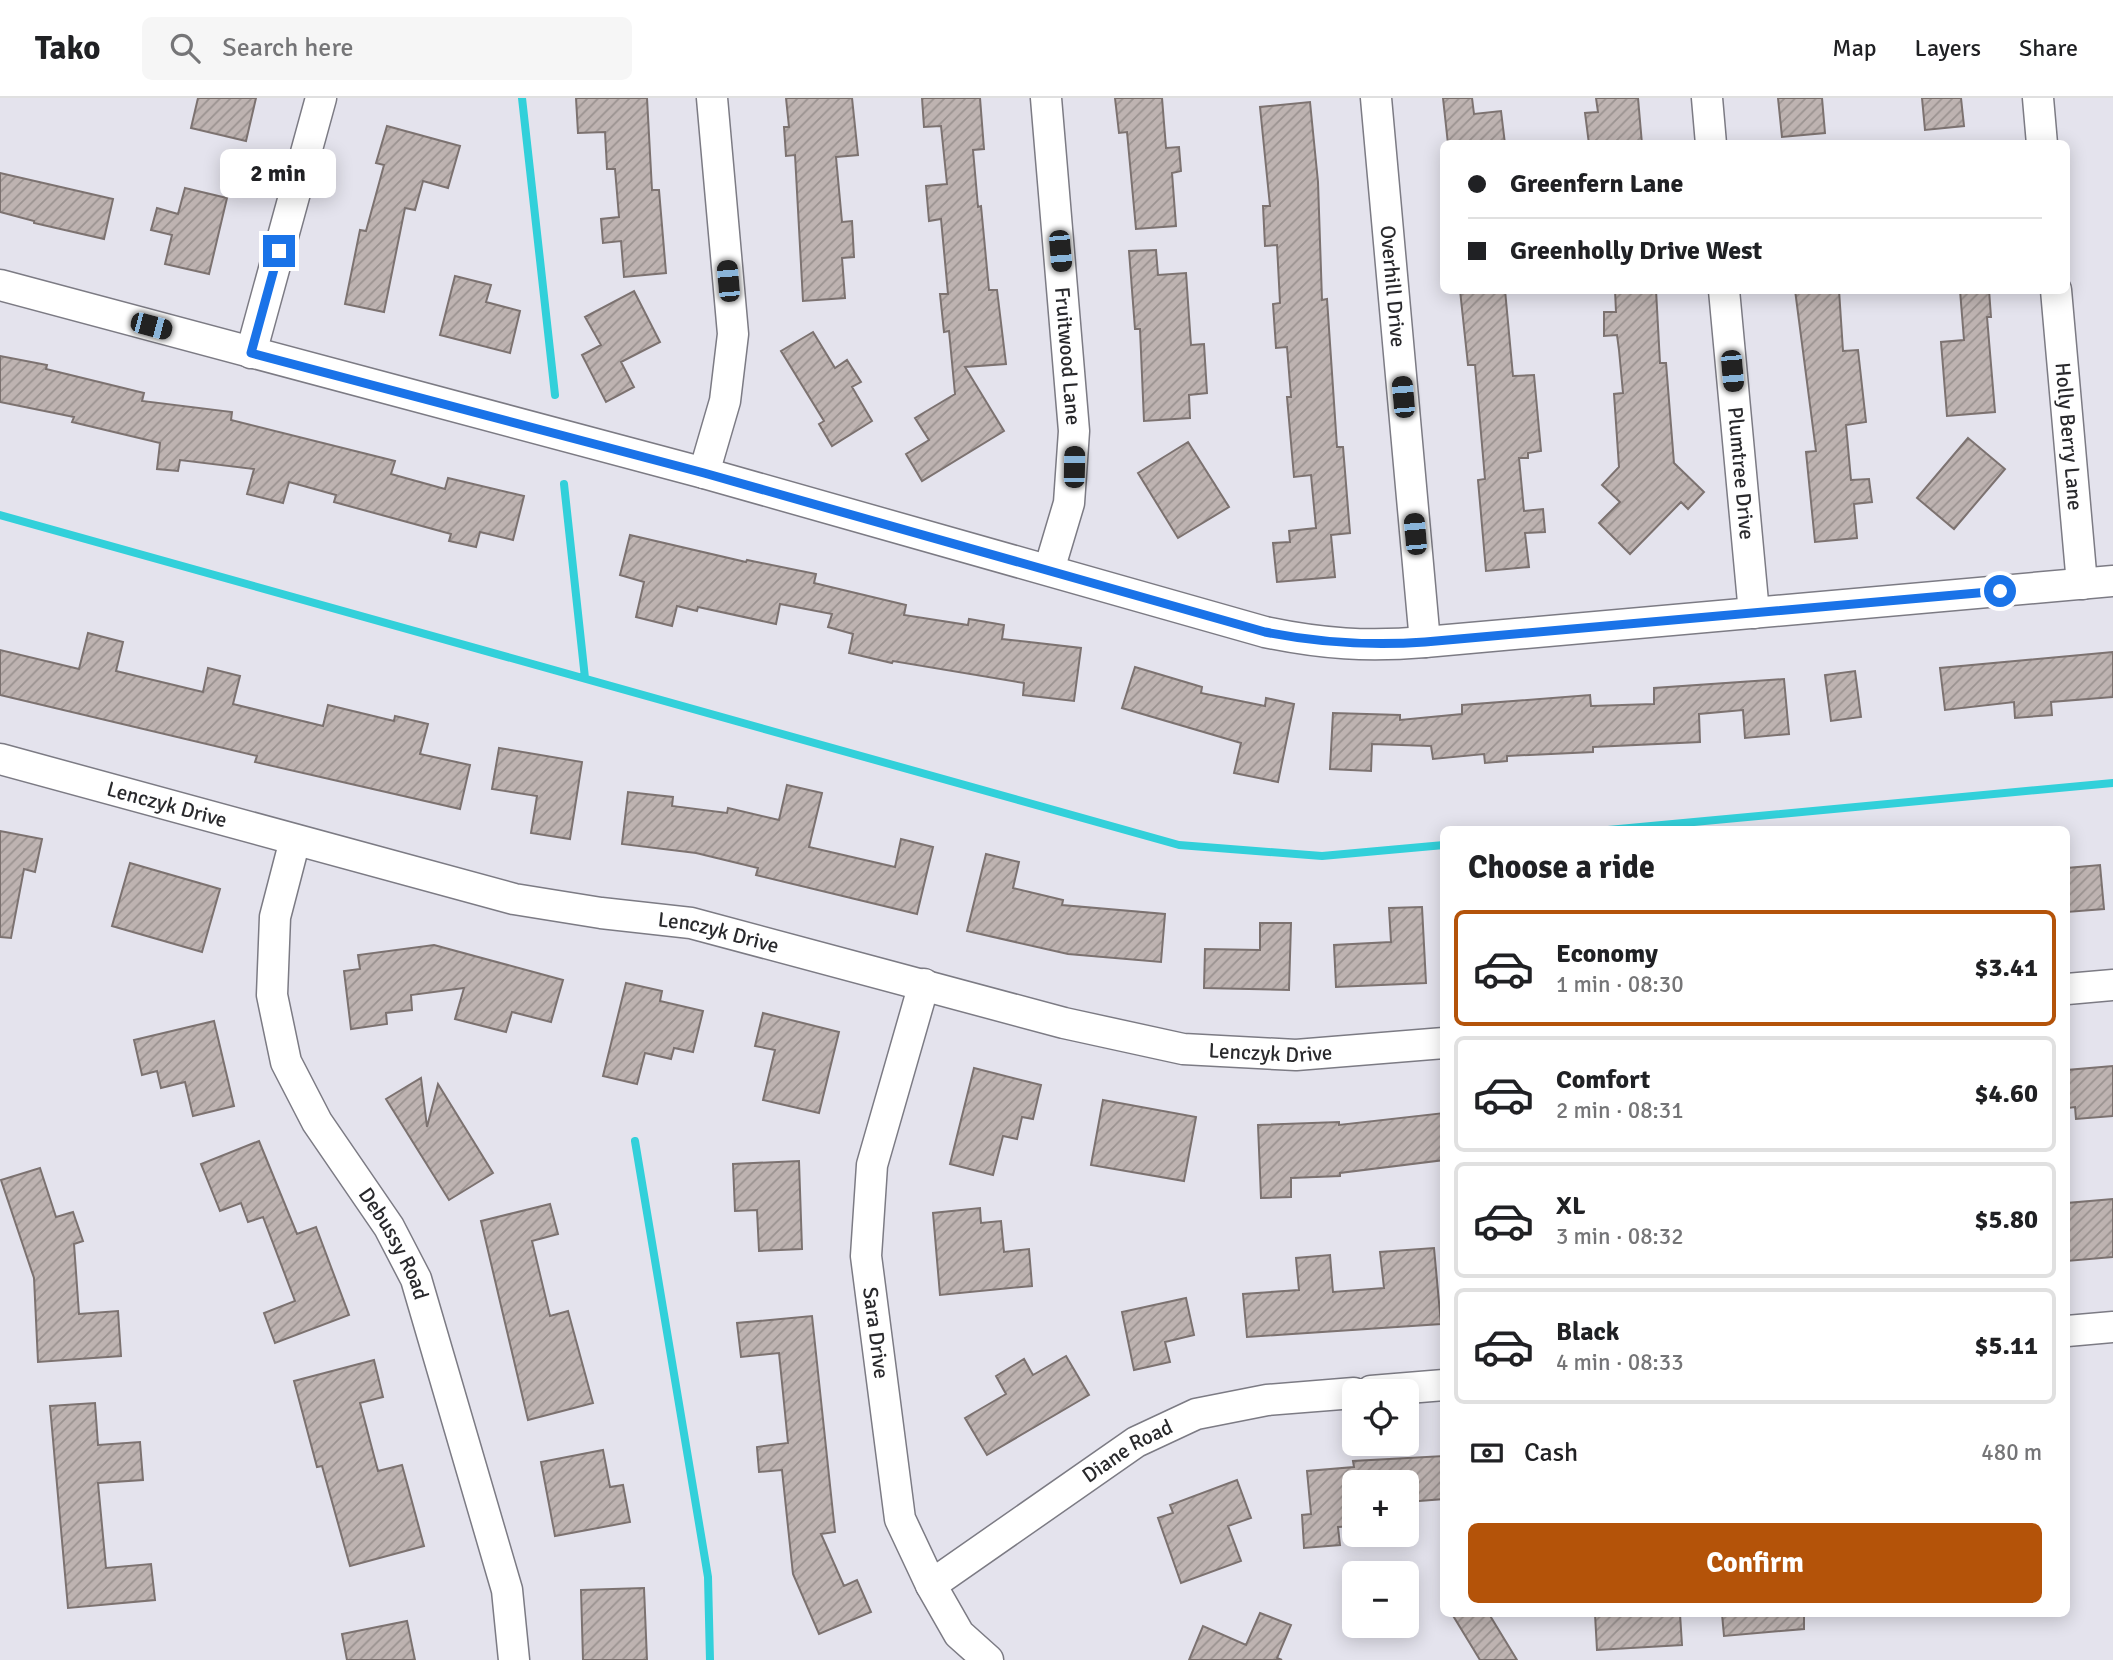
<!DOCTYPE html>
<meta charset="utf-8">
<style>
body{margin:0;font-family:Signika,sans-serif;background:#f6f6f6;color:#202124;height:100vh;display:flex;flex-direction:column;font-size:26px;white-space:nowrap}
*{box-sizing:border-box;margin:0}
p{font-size:23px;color:#757577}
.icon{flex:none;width:38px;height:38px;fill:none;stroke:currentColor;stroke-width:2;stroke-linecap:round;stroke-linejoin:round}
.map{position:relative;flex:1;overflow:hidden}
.sheet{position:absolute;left:1440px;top:728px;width:630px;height:791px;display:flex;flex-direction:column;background:#fff;border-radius:10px;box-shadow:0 4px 18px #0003}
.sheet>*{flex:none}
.guide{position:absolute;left:1440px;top:42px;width:630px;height:154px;border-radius:10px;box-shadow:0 4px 18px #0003;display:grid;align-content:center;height:154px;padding:0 28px;background:#fff}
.controls{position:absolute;left:1342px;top:1281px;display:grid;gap:14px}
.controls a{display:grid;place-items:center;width:77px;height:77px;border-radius:10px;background:#fff;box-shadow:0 4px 18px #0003;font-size:35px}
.end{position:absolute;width:32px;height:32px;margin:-16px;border:9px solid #1a73e8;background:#fff;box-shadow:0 0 0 4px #fff}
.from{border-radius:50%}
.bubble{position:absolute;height:49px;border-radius:10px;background:#fff;box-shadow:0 4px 18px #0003;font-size:23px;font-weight:800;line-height:49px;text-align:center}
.car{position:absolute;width:21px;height:42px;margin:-21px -10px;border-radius:9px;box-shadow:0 0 5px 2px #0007;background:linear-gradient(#222 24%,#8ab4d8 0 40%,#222 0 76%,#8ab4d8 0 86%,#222 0)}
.guide b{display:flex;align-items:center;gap:24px;height:66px;font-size:26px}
.guide b+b{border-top:2px solid #e0e0e0}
.guide i{width:18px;height:18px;background:#202124}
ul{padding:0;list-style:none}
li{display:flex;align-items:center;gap:21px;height:116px;margin:0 14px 10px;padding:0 14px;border:4px solid #e0e0e0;border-radius:10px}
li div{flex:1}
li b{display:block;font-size:26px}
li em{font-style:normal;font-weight:800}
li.selected{border-color:#b45309}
li>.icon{width:63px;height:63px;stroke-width:1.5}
h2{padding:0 28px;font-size:32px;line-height:84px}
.pay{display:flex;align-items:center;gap:18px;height:77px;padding:0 28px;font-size:26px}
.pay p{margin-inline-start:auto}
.button{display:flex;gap:14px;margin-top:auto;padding:14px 28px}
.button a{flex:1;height:80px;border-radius:10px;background:#b45309;color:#fff;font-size:28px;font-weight:800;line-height:80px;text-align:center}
header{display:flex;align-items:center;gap:42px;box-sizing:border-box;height:98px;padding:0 35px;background:#fff;border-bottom:2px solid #e0e0e0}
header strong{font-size:33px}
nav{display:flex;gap:38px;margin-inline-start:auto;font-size:24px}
.search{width:490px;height:63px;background:#f6f6f6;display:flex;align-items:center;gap:18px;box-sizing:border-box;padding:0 24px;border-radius:10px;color:#757577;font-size:26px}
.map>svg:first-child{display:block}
</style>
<header>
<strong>Tako</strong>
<div class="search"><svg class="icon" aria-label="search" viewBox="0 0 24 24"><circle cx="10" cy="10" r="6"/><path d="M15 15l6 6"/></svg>Search here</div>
<nav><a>Map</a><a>Layers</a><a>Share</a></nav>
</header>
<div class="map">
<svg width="2113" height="1562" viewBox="0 0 2113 1562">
<defs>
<pattern id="building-hatch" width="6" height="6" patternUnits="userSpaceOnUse" patternTransform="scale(1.75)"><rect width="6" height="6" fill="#beb3b1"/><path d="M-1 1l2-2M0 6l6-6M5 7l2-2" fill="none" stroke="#9a9290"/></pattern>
</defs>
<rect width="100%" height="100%" fill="#e4e3ed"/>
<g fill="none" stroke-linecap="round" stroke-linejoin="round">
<path stroke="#32d0da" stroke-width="8" d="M 522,0 L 555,297
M 564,386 L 585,580
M 0,417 L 1179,747 L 1322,758 L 1444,747
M 1608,732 L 2113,685
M 635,1043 L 708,1479 L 710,1562"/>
</g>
<path fill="url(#building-hatch)" stroke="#7c7270" stroke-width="2" d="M 198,0 L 256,0 L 246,43 L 191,30 Z
M 576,0 L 647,0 L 652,92 L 659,92 L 666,175 L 624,179 L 621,143 L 603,145 L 601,121 L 619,119 L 615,71 L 607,71 L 605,34 L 578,35 Z
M 786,0 L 852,0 L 858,57 L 836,59 L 842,124 L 852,123 L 854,159 L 842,160 L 845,200 L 803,203 L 795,57 L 786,58 L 784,29 L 789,29 Z
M 922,0 L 980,0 L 984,51 L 973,52 L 978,109 L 981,108 L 989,192 L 997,192 L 1006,266 L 965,269 L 1004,333 L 922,383 L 906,356 L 929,342 L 915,320 L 955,296 L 949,233 L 944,234 L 940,196 L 948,196 L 941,121 L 929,123 L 926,88 L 947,86 L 941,28 L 924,29 Z
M 1115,0 L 1162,0 L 1166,50 L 1179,49 L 1181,73 L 1172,75 L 1176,128 L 1136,131 L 1127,34 L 1119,35 Z
M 1443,0 L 1472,0 L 1474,16 L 1501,13 L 1505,46 L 1448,46 Z
M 1596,0 L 1638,0 L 1642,46 L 1589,46 L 1585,15 L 1598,14 Z
M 1778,0 L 1822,0 L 1825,35 L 1782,39 Z
M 1922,0 L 1961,0 L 1964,28 L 1925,32 Z
M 1310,4 L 1318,84 L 1322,202 L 1327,201 L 1337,349 L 1343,349 L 1350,435 L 1331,437 L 1335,479 L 1277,484 L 1273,445 L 1290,444 L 1289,433 L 1316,430 L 1311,377 L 1294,379 L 1287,299 L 1291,299 L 1287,249 L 1276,250 L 1273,206 L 1280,205 L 1277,147 L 1265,148 L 1263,108 L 1270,108 L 1260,9 Z
M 387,28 L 460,48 L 448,90 L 423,83 L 415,112 L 405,110 L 384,214 L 345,206 L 360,132 L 366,133 L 384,67 L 376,65 Z
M 0,75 L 113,101 L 104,141 L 34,125 L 34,123 L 0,114 Z
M 185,90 L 227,100 L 209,176 L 165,166 L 172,137 L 151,132 L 157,110 L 178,116 Z
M 1156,152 L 1158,177 L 1186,175 L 1191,247 L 1204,246 L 1207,295 L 1189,297 L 1190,320 L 1144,323 L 1140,231 L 1135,231 L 1129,153 Z
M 455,178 L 491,187 L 486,204 L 520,213 L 510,255 L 440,237 Z
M 1460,192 L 1505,192 L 1513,278 L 1534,277 L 1541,353 L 1528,355 L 1528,360 L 1519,360 L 1524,413 L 1543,411 L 1545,434 L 1525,435 L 1529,469 L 1486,473 L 1478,382 L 1485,381 L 1475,267 L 1468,267 Z
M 1615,192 L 1656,192 L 1660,265 L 1666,265 L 1674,365 L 1704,394 L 1688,411 L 1681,404 L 1630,456 L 1599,425 L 1620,404 L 1602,387 L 1619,369 L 1614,296 L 1623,295 L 1619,252 L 1617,237 L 1604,238 L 1604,214 L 1616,214 Z
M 1795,192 L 1839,192 L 1843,253 L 1858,252 L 1866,324 L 1846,327 L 1851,382 L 1869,381 L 1872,404 L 1854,406 L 1857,440 L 1815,444 L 1806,354 L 1816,353 Z
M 1960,192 L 1989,192 L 1991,219 L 1987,219 L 1995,314 L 1947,318 L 1941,244 L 1964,242 Z
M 634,193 L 660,244 L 621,264 L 634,289 L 606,304 L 582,257 L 601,247 L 585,219 Z
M 813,234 L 835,270 L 847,262 L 861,284 L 852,289 L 872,323 L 832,348 L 819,326 L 824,323 L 781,253 Z
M 0,258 L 47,267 L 46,271 L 144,295 L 142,303 L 232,314 L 231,322 L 395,363 L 391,376 L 445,391 L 448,380 L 524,398 L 513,442 L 480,434 L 476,449 L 449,443 L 451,436 L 334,404 L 336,397 L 289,384 L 283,405 L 247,396 L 254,371 L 180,362 L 178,373 L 157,371 L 160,345 L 72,324 L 74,319 L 0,304 Z
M 1968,340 L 2005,371 L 1954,431 L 1917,400 Z
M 1188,344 L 1229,409 L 1178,440 L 1138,375 Z
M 630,437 L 746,464 L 747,462 L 816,476 L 814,485 L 906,507 L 904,517 L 968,527 L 969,521 L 1004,527 L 1002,541 L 1081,550 L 1074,603 L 1023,597 L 1024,585 L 893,563 L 892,565 L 849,555 L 853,536 L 828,529 L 832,516 L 780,506 L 776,526 L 698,509 L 697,513 L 677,508 L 672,528 L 636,519 L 644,484 L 620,477 Z
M 88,535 L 123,544 L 116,573 L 203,594 L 208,570 L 240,578 L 233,606 L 323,628 L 328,607 L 394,623 L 395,618 L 428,626 L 420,656 L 470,667 L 460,711 L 255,664 L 257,658 L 0,597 L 0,552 L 79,571 Z
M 2113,554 L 2113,599 L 2051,604 L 2052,617 L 2015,620 L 2014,604 L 1945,612 L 1940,570 Z
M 1135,569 L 1202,589 L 1201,595 L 1265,608 L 1266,600 L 1294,606 L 1278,684 L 1234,675 L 1241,645 L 1122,610 Z
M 1855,573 L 1861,619 L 1831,623 L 1825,577 Z
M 1784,581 L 1789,636 L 1745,640 L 1743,612 L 1699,616 L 1700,644 L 1593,649 L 1593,654 L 1507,658 L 1507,663 L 1485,665 L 1484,656 L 1433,661 L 1431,648 L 1372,646 L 1371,673 L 1330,671 L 1333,615 L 1400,617 L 1400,622 L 1462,616 L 1462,607 L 1590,597 L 1591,608 L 1654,606 L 1654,590 Z
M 499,650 L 582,664 L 570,741 L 531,735 L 537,698 L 492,691 Z
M 787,687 L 822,695 L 809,749 L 895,769 L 901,741 L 933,749 L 917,816 L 756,777 L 758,770 L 696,755 L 622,746 L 628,694 L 673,699 L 672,708 L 727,715 L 728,710 L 779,722 Z
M 0,733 L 42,741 L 35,774 L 24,771 L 11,840 L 0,839 Z
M 986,756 L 1019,764 L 1013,790 L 1063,802 L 1062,807 L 1165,816 L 1161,864 L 1068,856 L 967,833 Z
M 130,765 L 220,791 L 202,854 L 112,828 Z
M 2100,767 L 2104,811 L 2067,814 L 2067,770 Z
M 1422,809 L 1426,885 L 1336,889 L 1334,847 L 1391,844 L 1389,810 Z
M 1260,825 L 1291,825 L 1289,892 L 1204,890 L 1205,851 L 1260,852 Z
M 434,847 L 563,882 L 551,924 L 512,914 L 506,934 L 455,921 L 464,890 L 411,897 L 412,912 L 386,915 L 387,926 L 351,931 L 344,873 L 360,871 L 358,857 Z
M 626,885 L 662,893 L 660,903 L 703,913 L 693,954 L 674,950 L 671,961 L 645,955 L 637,986 L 603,978 Z
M 763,915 L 839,934 L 819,1015 L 763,1002 L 775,952 L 755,948 Z
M 214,923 L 234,1008 L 193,1018 L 185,984 L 161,990 L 157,973 L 142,977 L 134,942 Z
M 2113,968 L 2113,1018 L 2076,1021 L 2075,1009 L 2067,1010 L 2067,972 Z
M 974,970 L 1041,987 L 1033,1021 L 1022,1019 L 1017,1041 L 1003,1038 L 993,1077 L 950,1066 Z
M 421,980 L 427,1029 L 438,986 L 493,1075 L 449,1102 L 386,1001 Z
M 1103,1002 L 1196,1019 L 1184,1083 L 1091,1067 Z
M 1444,1015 L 1444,1062 L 1340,1075 L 1340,1078 L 1291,1080 L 1291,1099 L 1261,1100 L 1258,1027 L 1339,1024 L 1339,1027 Z
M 259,1043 L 297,1136 L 316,1129 L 349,1217 L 275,1245 L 264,1215 L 295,1203 L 263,1119 L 248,1124 L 241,1105 L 220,1113 L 201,1066 Z
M 799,1063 L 802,1151 L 759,1153 L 757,1112 L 735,1113 L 733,1066 Z
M 40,1070 L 56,1119 L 73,1114 L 83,1143 L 74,1146 L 79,1216 L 118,1213 L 121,1258 L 38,1264 L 34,1180 L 1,1082 Z
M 2113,1101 L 2113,1159 L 2067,1163 L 2067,1105 Z
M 550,1106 L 558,1136 L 532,1143 L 550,1218 L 568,1213 L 593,1305 L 528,1322 L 481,1123 Z
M 980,1110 L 981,1125 L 1001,1123 L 1004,1154 L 1029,1151 L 1032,1188 L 940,1197 L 933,1115 Z
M 1434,1150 L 1441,1226 L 1247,1239 L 1243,1196 L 1299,1192 L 1296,1160 L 1330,1157 L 1333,1194 L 1384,1190 L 1380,1154 Z
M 1186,1200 L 1194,1237 L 1165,1244 L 1170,1264 L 1134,1272 L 1122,1214 Z
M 812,1218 L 835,1434 L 821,1436 L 844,1488 L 857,1482 L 871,1514 L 819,1536 L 793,1476 L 782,1372 L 759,1374 L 757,1349 L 788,1345 L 779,1255 L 741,1259 L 737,1225 Z
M 1066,1258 L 1089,1297 L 987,1357 L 965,1320 L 1006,1296 L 996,1278 L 1024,1261 L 1033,1277 Z
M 374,1262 L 383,1299 L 360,1305 L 378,1373 L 402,1367 L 424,1448 L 350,1468 L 322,1368 L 317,1369 L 294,1283 Z
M 95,1305 L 98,1347 L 140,1344 L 143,1382 L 98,1385 L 106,1470 L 151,1466 L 155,1502 L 68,1510 L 50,1308 Z
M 603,1352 L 610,1389 L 623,1387 L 630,1424 L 555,1438 L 541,1364 Z
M 1444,1358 L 1444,1401 L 1407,1404 L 1407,1384 L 1354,1384 L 1354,1428 L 1338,1429 L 1340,1447 L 1304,1450 L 1302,1417 L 1311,1416 L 1307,1373 L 1354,1369 L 1353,1363 Z
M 1237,1382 L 1251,1420 L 1228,1428 L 1241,1463 L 1181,1485 L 1158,1420 L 1173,1415 L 1170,1407 Z
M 644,1490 L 647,1562 L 583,1562 L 581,1492 Z
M 1260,1515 L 1291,1527 L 1277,1560 L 1282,1562 L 1189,1562 L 1203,1528 L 1246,1547 Z
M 1452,1516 L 1489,1516 L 1517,1562 L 1480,1562 Z
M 1595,1516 L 1680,1516 L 1682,1547 L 1597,1552 Z
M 1722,1516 L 1804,1516 L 1804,1531 L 1724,1538 Z
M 407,1523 L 415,1562 L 347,1562 L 342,1536 Z"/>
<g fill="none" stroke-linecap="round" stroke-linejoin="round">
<g stroke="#7c7b84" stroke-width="33">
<g id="minor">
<path id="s1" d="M 1046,0 L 1074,333 L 1069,405 L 1049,472"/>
<path id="s2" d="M 1376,0 L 1425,544"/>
<path d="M 1707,0 L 1711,46"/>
<path d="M 2038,0 L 2042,46"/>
<path d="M 0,187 L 704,375 L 1265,534 C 1322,546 1368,549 1425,544 L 2113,483"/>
<path id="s3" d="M 1724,192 L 1754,515"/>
<path id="s4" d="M 2056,192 L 2082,486"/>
<path d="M 251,255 L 321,0"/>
<path d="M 704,375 L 725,303 L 733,236 L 712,0"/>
<path id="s5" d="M 0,661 L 514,801 L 601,815 L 691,825 L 1064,925 L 1183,951 L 1296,957 L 1444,945"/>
<path id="s6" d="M 295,742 L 275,819 L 272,897 L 286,964 L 317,1024 L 389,1129 L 416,1181 L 507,1492 L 514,1562"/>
<path id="s7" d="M 924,886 L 872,1067 L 866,1158 L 900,1421 L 931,1487 L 959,1536 L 988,1562"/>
<path d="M 2067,891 L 2113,887"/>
<path d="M 2067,1233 L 2113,1229"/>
<path d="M 1371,1293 L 1444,1287"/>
<path id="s8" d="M 931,1487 L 1136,1344 L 1196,1316 L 1267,1302 L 1354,1295"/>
</g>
</g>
<use href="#minor" stroke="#fff" stroke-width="30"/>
</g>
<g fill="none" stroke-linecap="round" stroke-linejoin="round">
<path stroke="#1a73e8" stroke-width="9" d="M 279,153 L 251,255 L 704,375 L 1265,534 C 1320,545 1370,548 1425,544 L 2000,493"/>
</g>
<g text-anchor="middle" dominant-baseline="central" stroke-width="5" stroke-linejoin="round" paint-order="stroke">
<g font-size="21" fill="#29292c" stroke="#e4e3ed">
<text stroke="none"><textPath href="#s2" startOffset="189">Overhill Drive</textPath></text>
<text stroke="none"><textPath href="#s1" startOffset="259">Fruitwood Lane</textPath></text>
<text stroke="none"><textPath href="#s4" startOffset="147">Holly Berry Lane</textPath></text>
<text stroke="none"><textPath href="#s3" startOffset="184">Plumtree Drive</textPath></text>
<text stroke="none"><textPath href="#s5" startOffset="173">Lenczyk Drive</textPath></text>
<text stroke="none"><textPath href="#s5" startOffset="740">Lenczyk Drive</textPath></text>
<text stroke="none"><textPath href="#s5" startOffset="1307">Lenczyk Drive</textPath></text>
<text stroke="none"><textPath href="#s6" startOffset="438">Debussy Road</textPath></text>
<text stroke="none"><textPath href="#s7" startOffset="357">Sara Drive</textPath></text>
<text stroke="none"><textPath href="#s8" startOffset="238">Diane Road</textPath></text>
</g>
</g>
</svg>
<div class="controls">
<a><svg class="icon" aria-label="locate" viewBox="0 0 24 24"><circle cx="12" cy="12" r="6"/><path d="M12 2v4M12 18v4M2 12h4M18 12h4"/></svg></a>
<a>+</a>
<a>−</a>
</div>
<i class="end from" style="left:2000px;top:493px"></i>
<i class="end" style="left:279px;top:153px"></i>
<div class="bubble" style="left:220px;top:51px;width:116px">2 min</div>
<i class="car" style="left:1060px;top:153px;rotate:175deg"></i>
<i class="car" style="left:728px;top:183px;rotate:355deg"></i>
<i class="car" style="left:151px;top:228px;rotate:105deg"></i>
<i class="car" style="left:1732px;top:273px;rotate:175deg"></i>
<i class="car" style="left:1403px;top:299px;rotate:355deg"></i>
<i class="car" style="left:1074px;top:369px;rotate:1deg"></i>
<i class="car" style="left:1415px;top:436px;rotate:355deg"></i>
<div class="guide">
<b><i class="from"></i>Greenfern Lane</b>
<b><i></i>Greenholly Drive West</b>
</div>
<section class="sheet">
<h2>Choose a ride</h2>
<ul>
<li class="selected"><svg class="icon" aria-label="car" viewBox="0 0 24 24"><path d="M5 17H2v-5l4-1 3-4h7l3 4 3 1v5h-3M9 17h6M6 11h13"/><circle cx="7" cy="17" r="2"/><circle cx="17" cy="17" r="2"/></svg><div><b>Economy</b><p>1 min · 08:30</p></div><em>$3.41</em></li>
<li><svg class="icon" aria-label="car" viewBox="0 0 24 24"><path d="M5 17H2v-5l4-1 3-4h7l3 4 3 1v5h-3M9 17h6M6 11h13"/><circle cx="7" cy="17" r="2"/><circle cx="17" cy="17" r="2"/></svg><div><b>Comfort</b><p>2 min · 08:31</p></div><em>$4.60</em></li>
<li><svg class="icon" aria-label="car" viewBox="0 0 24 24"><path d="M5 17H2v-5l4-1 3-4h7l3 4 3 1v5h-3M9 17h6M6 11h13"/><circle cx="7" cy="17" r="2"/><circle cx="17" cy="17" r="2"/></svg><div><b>XL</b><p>3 min · 08:32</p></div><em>$5.80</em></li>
<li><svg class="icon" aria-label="car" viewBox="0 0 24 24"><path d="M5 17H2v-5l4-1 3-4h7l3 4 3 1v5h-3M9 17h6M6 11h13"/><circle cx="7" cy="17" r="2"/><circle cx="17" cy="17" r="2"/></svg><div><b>Black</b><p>4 min · 08:33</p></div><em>$5.11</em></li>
</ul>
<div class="pay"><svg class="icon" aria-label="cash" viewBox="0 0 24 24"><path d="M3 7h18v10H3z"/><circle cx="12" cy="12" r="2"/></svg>Cash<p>480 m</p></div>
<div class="button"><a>Confirm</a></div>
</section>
</div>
